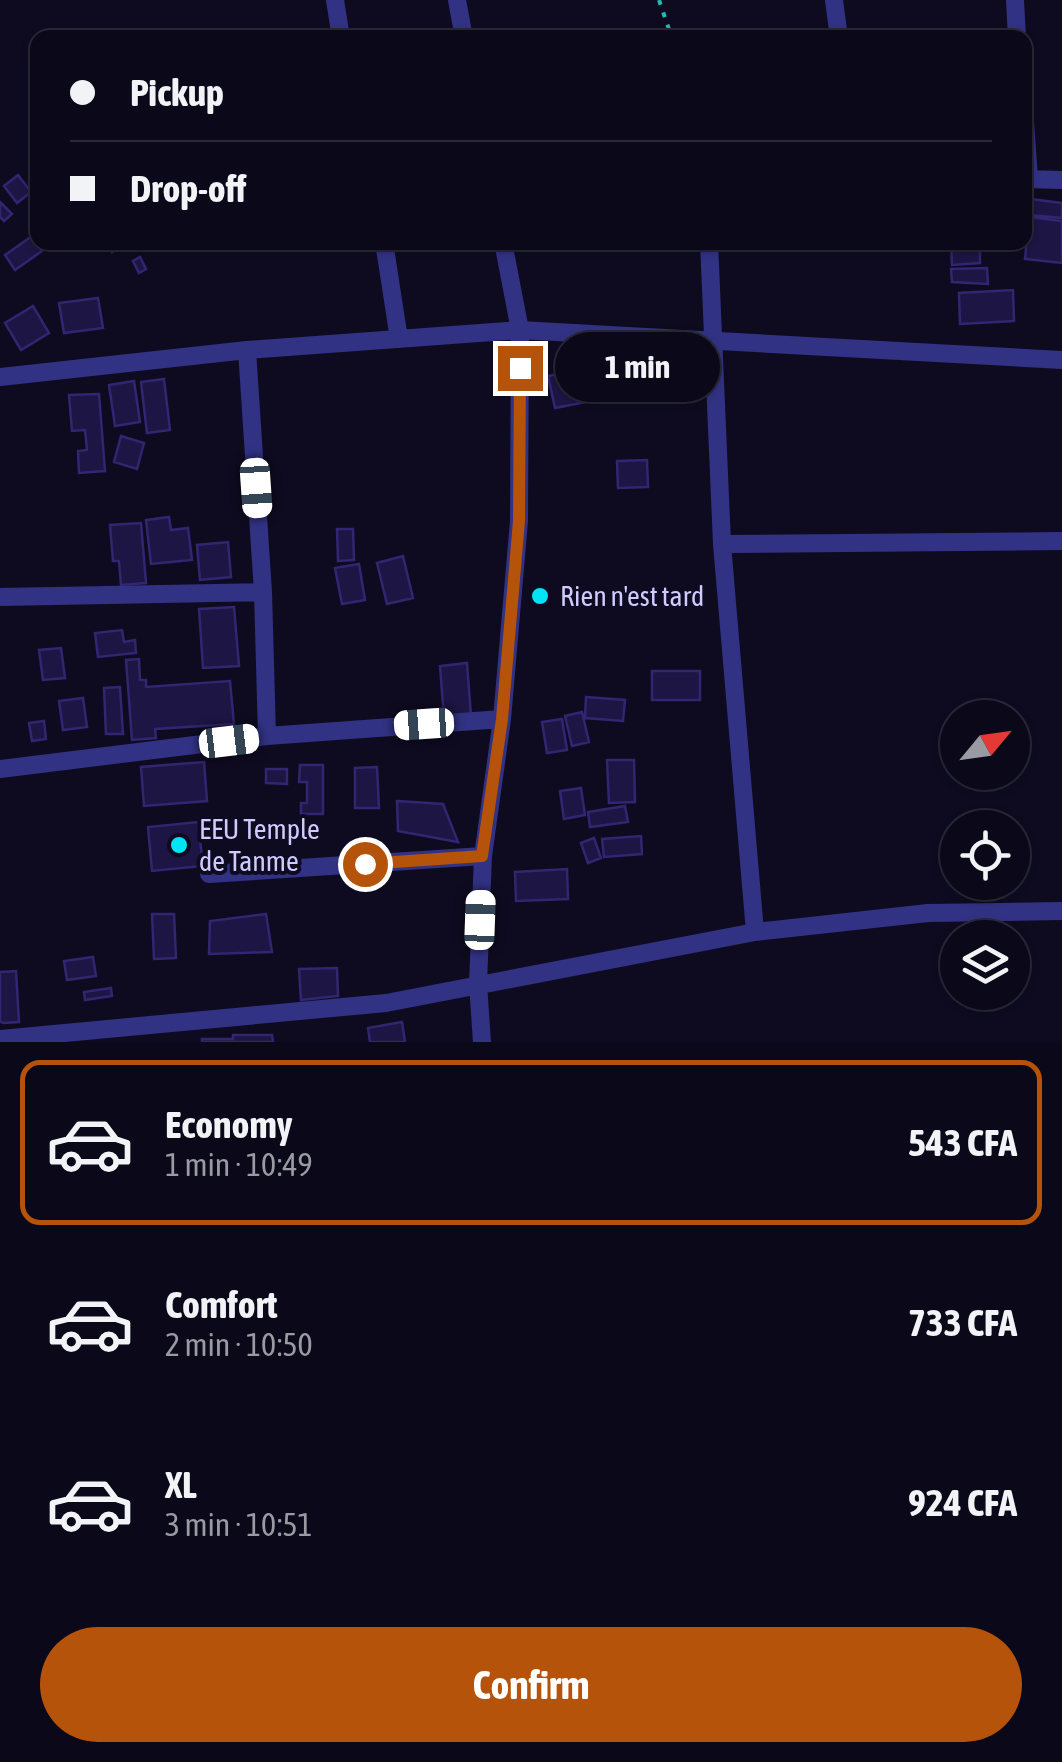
<!DOCTYPE html>
<meta charset="utf-8">
<style>
body{margin:0;font-family:"Asap Condensed",sans-serif;background:#181626;color:#f1f3f6;height:100vh;display:flex;flex-direction:column;font-size:38px;white-space:nowrap}
*{box-sizing:border-box;margin:0}
p{font-size:32px;color:#999aa2}
.icon{flex:none;width:55px;height:55px;fill:none;stroke:currentColor;stroke-width:2;stroke-linecap:round;stroke-linejoin:round}
.map{position:relative;height:1042px;overflow:hidden}
.drawer{display:flex;flex-direction:column;background:#0a0819;flex:1}
.drawer>*{flex:none}
.banner{position:absolute;left:30px;top:30px;width:1002px;height:220px;border-radius:20px;box-shadow:0 2px 8px #0004,0 0 0 2px #2a2938;display:grid;align-content:center;height:220px;padding:0 40px;background:#0a0819}
.needle{width:65px;rotate:61deg}
.fabs{position:absolute;left:940px;top:700px;display:grid;gap:20px}
.fabs a{display:grid;place-items:center;width:90px;height:90px;border-radius:50%;background:#0a0819;box-shadow:0 2px 8px #0004,0 0 0 2px #2a2938;font-size:50px}
.end{position:absolute;width:45px;height:45px;margin:-22px;border:12px solid #b45309;background:#fff;box-shadow:0 0 0 5px #fff}
.from{border-radius:50%}
.bubble{position:absolute;height:70px;border-radius:35px;background:#0a0819;box-shadow:0 2px 8px #0004,0 0 0 2px #2a2938;font-size:32px;font-weight:700;line-height:70px;text-align:center}
.car{position:absolute;width:30px;height:60px;margin:-30px -15px;border-radius:12px;box-shadow:0 0 8px 2px #0007;background:linear-gradient(#fff 24%,#345 0 40%,#fff 0 76%,#345 0 86%,#fff 0)}
.banner b{display:flex;align-items:center;gap:35px;height:95px;font-size:38px}
.banner b+b{border-top:2px solid #2a2938}
.banner i{width:25px;height:25px;background:#f1f3f6}
ul{padding:18px 0 0;list-style:none}
li{display:flex;align-items:center;gap:30px;height:165px;margin:0 20px 15px;padding:0 20px;border:5px solid transparent;border-radius:20px}
li div{flex:1}
li b{display:block;font-size:38px}
li em{font-style:normal;font-weight:700}
li.current{border-color:#b45309}
li>.icon{width:90px;height:90px;stroke-width:1.5}
.primary-button{display:flex;gap:20px;margin-top:auto;padding:20px 40px}
.primary-button a{flex:1;height:115px;border-radius:60px;background:#b45309;color:#fff;font-size:40px;font-weight:700;line-height:115px;text-align:center}
.map>svg:first-child{display:block}
</style>
<div class="map">
<svg width="1062" height="1042" viewBox="0 0 1062 1042">
<rect width="100%" height="100%" fill="#0e0b21"/>
<path fill="#1d1543" stroke="#322571" stroke-width="2.5" d="M 1010,31 L 1010,38 L 968,38 L 968,32 Z
M 18,175 L 31,192 L 17,203 L 4,186 Z
M 1031,199 L 1062,203 L 1062,218 L 1030,215 Z
M 0,202 L 12,214 L 4,221 L 0,217 Z
M 1029,217 L 1062,221 L 1062,263 L 1025,259 Z
M 32,236 L 42,251 L 15,270 L 5,255 Z
M 106,242 L 123,242 L 124,244 L 112,252 Z
M 951,242 L 980,242 L 980,263 L 952,265 Z
M 140,257 L 146,269 L 139,273 L 133,261 Z
M 987,268 L 988,284 L 952,282 L 951,269 Z
M 1013,290 L 1014,321 L 960,324 L 959,293 Z
M 98,298 L 103,328 L 64,333 L 59,303 Z
M 33,306 L 49,333 L 21,350 L 5,323 Z
M 615,363 L 622,395 L 555,408 L 548,376 Z
M 164,379 L 170,430 L 147,433 L 141,382 Z
M 134,381 L 140,422 L 115,426 L 109,385 Z
M 99,394 L 105,471 L 79,473 L 78,451 L 87,450 L 85,430 L 72,431 L 69,395 Z
M 121,436 L 144,443 L 137,469 L 114,462 Z
M 647,460 L 648,487 L 618,488 L 617,461 Z
M 169,517 L 171,530 L 188,528 L 192,560 L 151,564 L 146,520 Z
M 141,523 L 146,583 L 121,585 L 119,561 L 113,561 L 110,525 Z
M 337,529 L 353,529 L 354,560 L 338,561 Z
M 228,542 L 231,577 L 200,580 L 197,545 Z
M 403,556 L 413,598 L 387,604 L 377,563 Z
M 359,564 L 365,600 L 342,604 L 335,568 Z
M 234,607 L 239,666 L 203,668 L 199,609 Z
M 122,630 L 124,642 L 135,640 L 136,653 L 98,657 L 95,633 Z
M 61,648 L 65,678 L 43,680 L 39,650 Z
M 139,659 L 140,680 L 146,680 L 146,687 L 230,681 L 234,724 L 155,729 L 156,738 L 132,740 L 126,660 Z
M 467,663 L 471,716 L 444,718 L 440,666 Z
M 652,671 L 700,671 L 700,700 L 652,700 Z
M 120,687 L 123,734 L 106,734 L 104,688 Z
M 586,697 L 625,700 L 623,721 L 585,718 Z
M 83,698 L 87,727 L 63,730 L 59,701 Z
M 582,712 L 589,742 L 572,746 L 565,716 Z
M 562,719 L 567,750 L 547,753 L 542,722 Z
M 44,721 L 46,739 L 32,741 L 29,723 Z
M 607,760 L 634,760 L 635,802 L 609,803 Z
M 204,762 L 207,801 L 144,806 L 141,767 Z
M 300,765 L 323,765 L 323,814 L 301,814 L 301,803 L 307,803 L 307,782 L 299,782 Z
M 377,767 L 379,808 L 355,808 L 355,768 Z
M 266,769 L 287,769 L 287,784 L 266,783 Z
M 581,788 L 585,815 L 564,819 L 560,791 Z
M 397,801 L 443,804 L 458,842 L 398,831 Z
M 625,806 L 628,822 L 590,827 L 588,812 Z
M 198,822 L 203,866 L 152,871 L 148,827 Z
M 641,836 L 642,854 L 604,857 L 602,839 Z
M 594,838 L 601,858 L 588,863 L 581,843 Z
M 567,869 L 568,899 L 516,901 L 515,872 Z
M 152,914 L 174,914 L 176,958 L 154,959 Z
M 266,914 L 272,952 L 209,954 L 210,921 Z
M 93,957 L 96,976 L 67,980 L 64,961 Z
M 337,968 L 338,996 L 301,1000 L 299,969 Z
M 16,971 L 19,1022 L 3,1023 L 0,1021 L 0,972 Z
M 111,988 L 112,996 L 85,1000 L 84,992 Z
M 402,1022 L 405,1042 L 370,1042 L 368,1028 Z
M 233,1035 L 272,1035 L 273,1042 L 202,1042 L 202,1039 L 233,1039 Z"/>
<g fill="none" stroke-linecap="round" stroke-linejoin="round">
<path stroke="#23bbae" stroke-width="4" stroke-dasharray="5 8" stroke-linecap="butt" d="M 659,0 L 672,38"/>
<path stroke="#323284" stroke-width="18" d="M 335,0 L 341,38
M 457,0 L 464,38
M 834,0 L 839,38
M 1015,0 L 1017,38
M 1025,122 L 1029,179
M 1025,179 L 1062,180
M 384,242 L 399,339
M 709,242 L 722,544 L 755,932
M 247,350 L 263,592 L 267,736
M 0,377 L 247,350 L 520,330 L 1062,360
M 722,544 L 1062,541
M 0,597 L 263,592
M 0,769 L 267,736 L 502,719
M 209,874 L 483,856
M 0,1039 L 386,1003 L 755,932 L 928,913 L 1062,911
M 482,1042 L 478,984 L 483,856 L 502,719 L 519,521 L 520,330 L 503,242"/>
</g>
<g fill="none" stroke-linecap="round" stroke-linejoin="round">
<path stroke="#b45309" stroke-width="12" d="M 365,864 L 482,856 L 502,719 L 519,521 L 520,368"/>
</g>
<g fill="#00e4f6" stroke="#0e0b21" stroke-width="4">
<circle cx="540" cy="596" r="10"/>
<circle cx="179" cy="845" r="10"/>
</g>
<g text-anchor="middle" dominant-baseline="central" stroke-width="8" stroke-linejoin="round" paint-order="stroke">
<g font-size="28" fill="#cfcbff" stroke="#0e0b21" text-anchor="start">
<text x="560" y="596">Rien n'est tard</text>
<text x="199" y="829">EEU Temple<tspan x="199" dy="32">de Tanme</tspan></text>
</g>
</g>
</svg>
<div class="fabs">
<a><svg class="needle" viewBox="-14 -14 28 28"><path d="M0-13l5 13h-10z" fill="#e53935"/><path d="M0 13l5-13h-10z" fill="#999aa2"/></svg></a>
<a><svg class="icon" aria-label="locate" viewBox="0 0 24 24"><circle cx="12" cy="12" r="6"/><path d="M12 2v4M12 18v4M2 12h4M18 12h4"/></svg></a>
<a><svg class="icon" aria-label="layers" viewBox="0 0 24 24"><path d="M12 4l9 5-9 5-9-5zM3 14l9 5 9-5"/></svg></a>
</div>
<i class="end from" style="left:365px;top:864px"></i>
<i class="end" style="left:520px;top:368px"></i>
<div class="bubble" style="left:555px;top:332px;width:165px">1 min</div>
<i class="car" style="left:256px;top:488px;rotate:176deg"></i>
<i class="car" style="left:424px;top:724px;rotate:266deg"></i>
<i class="car" style="left:229px;top:741px;rotate:83deg"></i>
<i class="car" style="left:480px;top:920px;rotate:2deg"></i>
<div class="banner">
<b><i class="from"></i>Pickup</b>
<b><i></i>Drop-off</b>
</div>
</div>
<section class="drawer">
<ul>
<li class="current"><svg class="icon" aria-label="car" viewBox="0 0 24 24"><path d="M5 17H2v-5l4-1 3-4h7l3 4 3 1v5h-3M9 17h6M6 11h13"/><circle cx="7" cy="17" r="2"/><circle cx="17" cy="17" r="2"/></svg><div><b>Economy</b><p>1 min · 10:49</p></div><em>543 CFA</em></li>
<li><svg class="icon" aria-label="car" viewBox="0 0 24 24"><path d="M5 17H2v-5l4-1 3-4h7l3 4 3 1v5h-3M9 17h6M6 11h13"/><circle cx="7" cy="17" r="2"/><circle cx="17" cy="17" r="2"/></svg><div><b>Comfort</b><p>2 min · 10:50</p></div><em>733 CFA</em></li>
<li><svg class="icon" aria-label="car" viewBox="0 0 24 24"><path d="M5 17H2v-5l4-1 3-4h7l3 4 3 1v5h-3M9 17h6M6 11h13"/><circle cx="7" cy="17" r="2"/><circle cx="17" cy="17" r="2"/></svg><div><b>XL</b><p>3 min · 10:51</p></div><em>924 CFA</em></li>
</ul>
<div class="primary-button"><a>Confirm</a></div>
</section>
